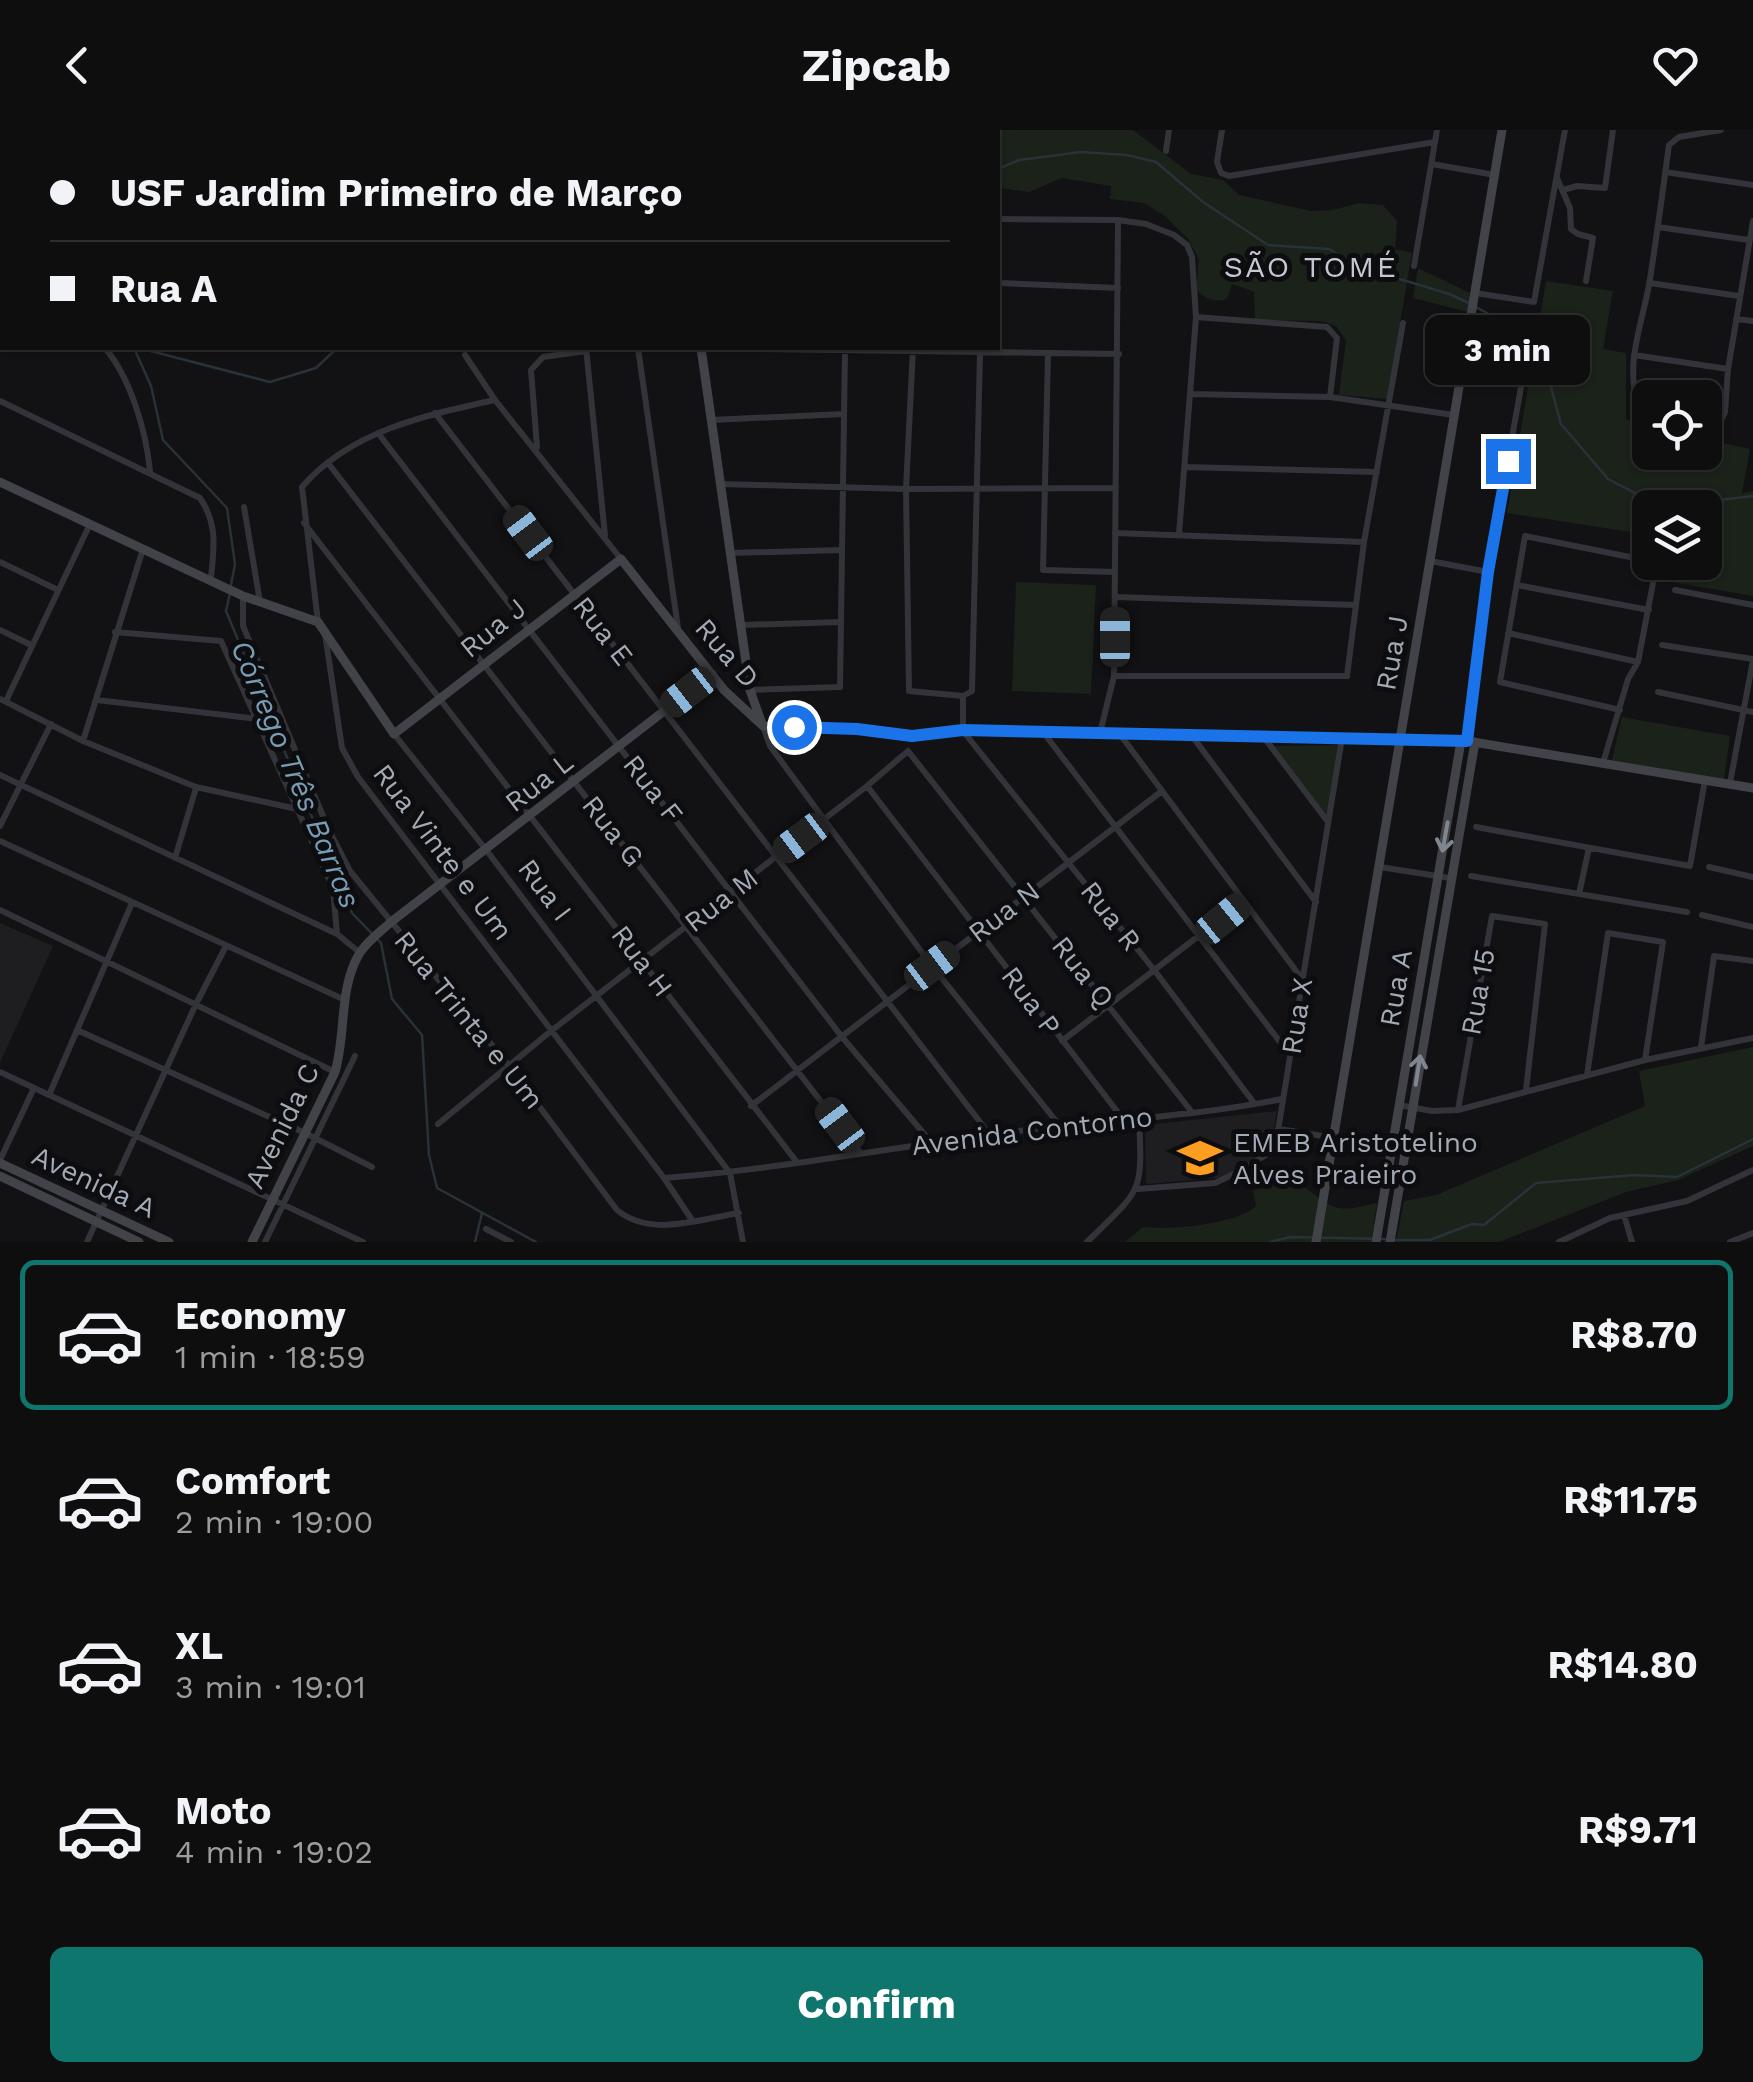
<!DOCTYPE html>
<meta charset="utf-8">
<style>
body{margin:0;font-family:"Work Sans",sans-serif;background:#1c1c1d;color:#f1f3f6;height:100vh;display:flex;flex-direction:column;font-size:38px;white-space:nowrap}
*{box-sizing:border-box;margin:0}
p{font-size:32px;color:#9b9c9e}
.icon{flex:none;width:55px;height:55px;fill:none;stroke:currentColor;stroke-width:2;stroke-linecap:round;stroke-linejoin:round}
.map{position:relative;height:1112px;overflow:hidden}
.panel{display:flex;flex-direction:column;background:#0e0e0f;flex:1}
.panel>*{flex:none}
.guide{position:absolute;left:0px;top:0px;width:1000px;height:220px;box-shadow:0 2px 8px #0004,0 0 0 2px #2e2e2f;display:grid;align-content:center;height:220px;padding:0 50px;background:#0e0e0f}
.controls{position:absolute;left:1632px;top:250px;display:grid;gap:20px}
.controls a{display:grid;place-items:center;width:90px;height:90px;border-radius:15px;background:#0e0e0f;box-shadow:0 2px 8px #0004,0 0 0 2px #2e2e2f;font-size:50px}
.end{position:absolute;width:45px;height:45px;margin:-22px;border:12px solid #1a73e8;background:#fff;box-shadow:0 0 0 5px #fff}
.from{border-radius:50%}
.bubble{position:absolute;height:70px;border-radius:15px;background:#0e0e0f;box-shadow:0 2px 8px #0004,0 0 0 2px #2e2e2f;font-size:32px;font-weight:700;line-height:70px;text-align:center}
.car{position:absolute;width:30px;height:60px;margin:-30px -15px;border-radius:12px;box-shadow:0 0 8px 2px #0007;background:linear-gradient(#222 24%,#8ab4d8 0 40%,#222 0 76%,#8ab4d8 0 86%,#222 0)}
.guide b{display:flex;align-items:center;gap:35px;height:95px;font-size:38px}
.guide b+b{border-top:2px solid #2e2e2f}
.guide i{width:25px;height:25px;background:#f1f3f6}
ul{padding:18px 0 0;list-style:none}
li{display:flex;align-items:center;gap:30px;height:150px;margin:0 20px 15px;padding:0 30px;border:5px solid transparent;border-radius:15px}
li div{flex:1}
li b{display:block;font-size:38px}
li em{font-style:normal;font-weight:700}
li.selected{border-color:#0f766e}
li>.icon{width:90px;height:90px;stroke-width:1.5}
.cta{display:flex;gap:20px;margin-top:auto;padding:20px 50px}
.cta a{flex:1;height:115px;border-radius:15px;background:#0f766e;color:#fff;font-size:40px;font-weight:700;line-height:115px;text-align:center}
header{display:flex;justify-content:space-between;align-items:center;height:130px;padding:0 50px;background:#0e0e0f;font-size:45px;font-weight:700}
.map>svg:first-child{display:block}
</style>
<header><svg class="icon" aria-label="back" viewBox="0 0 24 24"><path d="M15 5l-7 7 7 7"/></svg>Zipcab<svg class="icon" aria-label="heart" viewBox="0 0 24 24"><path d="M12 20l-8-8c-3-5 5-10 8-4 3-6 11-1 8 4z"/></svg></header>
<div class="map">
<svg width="1753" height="1112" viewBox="0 0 1753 1112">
<rect width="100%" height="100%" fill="#121214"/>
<path fill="#1e1e21" d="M 0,793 L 53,816 L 0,933 Z
M 1277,981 L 1271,1017 L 1236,1040 L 1219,1048 L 1146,1054 L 1145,995 Z"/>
<path fill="#1a221a" d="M 833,0 L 1133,0 L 1191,44 L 1223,50 L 1239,65 L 1311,81 L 1333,80 L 1359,73 L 1383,75 L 1397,91 L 1395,119 L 1412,123 L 1387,269 L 1339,265 L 1346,211 L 1336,196 L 1322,191 L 1255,190 L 1254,162 L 1232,154 L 1227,169 C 1214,173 1205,169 1196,159 L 1199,129 L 1188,109 L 1165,86 L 1144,73 L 1110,69 L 1111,56 L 1062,48 L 1029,62 L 998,58 L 998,2 L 832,2 Z
M 1418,138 L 1470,163 L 1468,182 L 1413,168 Z
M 1546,151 L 1613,161 L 1603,219 L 1626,223 L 1626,289 L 1650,296 L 1650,322 L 1705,322 L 1705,309 L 1750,319 L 1742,363 L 1753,361 L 1753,466 L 1660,450 L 1663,433 L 1705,432 L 1705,378 L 1650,378 L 1650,405 L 1507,383 Z
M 1481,197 L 1520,205 L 1515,230 L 1476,222 Z
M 1016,452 L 1096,455 L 1091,564 L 1012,561 Z
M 1622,587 L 1730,606 L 1724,649 L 1612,630 Z
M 1338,615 L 1327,687 L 1274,616 Z
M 1753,917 L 1753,1016 L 1678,1050 L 1626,1062 L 1499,1112 L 1396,1112 L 1404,1071 L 1436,1065 L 1645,976 L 1639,941 Z
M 1274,1049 C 1284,1052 1298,1053 1307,1059 C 1338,1082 1337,1082 1377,1073 L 1371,1112 L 1125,1112 L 1143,1097 C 1171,1100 1235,1095 1256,1076 L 1253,1061 Z"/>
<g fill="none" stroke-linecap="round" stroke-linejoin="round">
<path stroke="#283238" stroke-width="2.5" d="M 843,2 L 844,0
M 998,39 L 1019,30 L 1081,22 L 1127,25 L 1156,32 L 1203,72 L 1268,115 L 1329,119 L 1357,136 L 1449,164 L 1469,173
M 0,110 L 2,111
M 1476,177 L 1523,203 L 1525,211 L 1544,232 L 1561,294 L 1608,349 L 1662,377 L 1753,366
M 134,218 L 151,256 L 163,310 L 227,378 L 235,434 L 231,455
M 139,218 L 270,252 L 316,238 L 337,218
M 230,463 L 226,481 L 352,783 L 381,813 L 392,869 L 422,905 L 429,1025 L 437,1058 L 536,1112
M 1393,1110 L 1430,1110 L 1472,1094 L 1484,1095 L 1536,1053 L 1634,1045 L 1677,1047 L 1753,1009
M 475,1112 L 482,1083
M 1270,1112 L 1290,1107 L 1385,1109"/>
<path stroke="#333439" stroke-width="6" d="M 551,0 L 551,2
M 1222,0 L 1217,32 L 1221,43 L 1229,46 L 1435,12
M 397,2 L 397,0
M 432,2 L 432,0
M 492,2 L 492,0
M 597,2 L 601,0
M 693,2 L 696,0
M 795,2 L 799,0
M 1166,21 L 1169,0
M 1432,34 L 1495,45
M 1665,42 L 1753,55
M 1557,48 L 1570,78 L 1571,99 L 1578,104 L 1593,108 L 1586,151
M 1563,60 L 1577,56 L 1605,58 L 1613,0
M 0,67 L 2,65
M 998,89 L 1118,90 L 1146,94 L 1174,105 L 1187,115 L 1192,127 L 1196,187 L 1179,404
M 1658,97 L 1749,110
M 0,123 L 2,124
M 1414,136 L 1437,0
M 998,153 L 1118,158
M 1650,153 L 1739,166
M 1475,163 L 1534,172 L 1565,0
M 1196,187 L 1327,197 L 1337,208 L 1330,267
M 1736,189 L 1753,191
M 105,218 C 131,249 146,301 150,341
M 586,218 L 605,405
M 638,218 L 678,498
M 701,218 L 1119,224
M 913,218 L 906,359 L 909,561 L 963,566 L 972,561 L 980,223
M 1048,224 L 1043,440 L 1115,442
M 465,225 L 495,270 L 621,429
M 1634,225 L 1728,239
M 1190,264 L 1330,267 L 1454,285
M 0,271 L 200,368 C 218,395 214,417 211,448
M 1650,278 L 1638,273 C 1624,233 1644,189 1650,149 C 1657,104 1663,60 1669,15 L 1679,7 L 1721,0
M 435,283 L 990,1005
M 711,290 L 844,284
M 1705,291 L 1714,293 L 1721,290 L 1725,282 L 1728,239 L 1753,91
M 378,303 L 842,907 L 931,1012
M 537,317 L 531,240 L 543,227 L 586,221
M 328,333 L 860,1022
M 1185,337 L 1377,342
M 721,354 L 906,359 L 1115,358
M 244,377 L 260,472
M 304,393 L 796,1031
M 1115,403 L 1364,412
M 730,423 L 842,420
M 1430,431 L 1488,442
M 0,432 L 58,460
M 1517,455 L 1649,480
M 1675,460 L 1753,475
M 243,466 L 243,496 L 328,698 L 350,741 L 509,936 L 617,1080 C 651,1108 699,1089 739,1083
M 1115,467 L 1355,475
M 318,492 L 302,357 C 350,301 426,285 495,270
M 743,495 L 841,492
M 0,500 L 31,515
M 115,502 L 221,511 L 333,758 L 337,804
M 1508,503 L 1638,532
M 325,504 L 342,618 L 358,647 L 664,1048 L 692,1090
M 1662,515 L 1753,529
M 1114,546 L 1347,546 L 1364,412 L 1403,193
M 750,560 L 840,557 L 845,220
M 1658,562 L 1753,582
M 963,566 L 963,601 L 1155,841 L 1254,973
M 0,569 L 83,611 L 196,657 L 297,679
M 97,570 L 258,589
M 6,571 L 90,394
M 1620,580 L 1500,552 L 1525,406 L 1650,431
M 763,596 L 770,616 L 932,836 L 1060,996
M 1043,602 L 1290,925
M 1100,603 L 1114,546 L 1118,90
M 1119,603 L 1302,849
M 394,604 L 487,721 L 730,1043 L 743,1112
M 1192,606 L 1316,772
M 1263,606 L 1328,692
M 83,611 L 143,419
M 1467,611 L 1488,442 L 1523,246
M 908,621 L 1191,981
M 1603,633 L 1628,549 L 1638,532 L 1657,432
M 0,645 L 337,804 L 359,822
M 1730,653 L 1753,530
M 867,656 L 1123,989
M 0,696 L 51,594
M 1476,697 L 1690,736 L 1705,650
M 0,711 L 345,870
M 175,728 L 196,658
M 1380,737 L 1450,748
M 1709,737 L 1753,747
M 1471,746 L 1687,782
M 1579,764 L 1589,718
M 0,780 L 335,942
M 1702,785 L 1753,797
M 77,900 L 305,1003 L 372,1037
M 1062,911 L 1244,771
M 1701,917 L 1714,826 L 1753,831
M 0,942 L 363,1112
M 1587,945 L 1608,803 L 1663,812 L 1645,930
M 49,965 L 132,773
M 1399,975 L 1432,981 L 1458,980 L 1645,930 L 1753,908
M 751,976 L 1162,661
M 1458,980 L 1492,786 L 1545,794 L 1526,960
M 438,994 L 551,901 L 867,656 L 908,621
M 1279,999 L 1392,1017
M 0,1030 L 34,958
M 664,1048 C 780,1039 895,1017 1011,1002 C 1101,990 1193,987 1282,969
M 1138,1059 L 1215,1053 L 1242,1040 L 1275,1019 L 1342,608
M 1624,1085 L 1632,1112
M 486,1099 L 511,1112
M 87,1112 L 195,876 L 226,816
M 265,1112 L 355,926
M 1087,1112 C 1141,1059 1143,1065 1139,989
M 1559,1112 L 1610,1088 L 1687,1071 L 1753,1040
M 1730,1112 L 1753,1103"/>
<path stroke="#414349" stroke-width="9" d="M 105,0 L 124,2
M 678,0 L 678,2
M 142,2 L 144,0
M 0,49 L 2,47
M 701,218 L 750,560 L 762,594
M 0,352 L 243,466 L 318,492 L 394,604 L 621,429 L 724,560 L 763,596
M 763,596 L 857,599 L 912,606 L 963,601 L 1467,611 L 1753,658
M 0,1033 L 169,1112
M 0,1046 L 139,1112
M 252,1112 L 335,942 C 346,905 339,860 358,826 C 365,813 380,802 391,792 L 712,544
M 1316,1112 L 1502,0
M 1376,1112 L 1461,611
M 1390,1112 L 1475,612"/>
</g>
<defs><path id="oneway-shaft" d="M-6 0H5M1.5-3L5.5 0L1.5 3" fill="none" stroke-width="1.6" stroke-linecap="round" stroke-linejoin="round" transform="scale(2.5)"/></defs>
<g stroke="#80868f">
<use href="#oneway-shaft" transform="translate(1445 707) rotate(100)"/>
<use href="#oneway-shaft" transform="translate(1418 940) rotate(-81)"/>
</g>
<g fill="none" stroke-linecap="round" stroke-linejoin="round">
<path stroke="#1a73e8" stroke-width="12" d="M 794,597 L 857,599 L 912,606 L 963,600 L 1467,611 L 1488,442 L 1508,331"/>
</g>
<defs>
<g id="school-bare" transform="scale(3.45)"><path d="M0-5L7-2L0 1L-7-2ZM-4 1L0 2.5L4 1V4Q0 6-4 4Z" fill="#fc9f21" stroke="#0d0d0f" stroke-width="2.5" paint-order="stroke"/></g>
</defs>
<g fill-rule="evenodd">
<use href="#school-bare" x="1200" y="1028"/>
</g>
<g text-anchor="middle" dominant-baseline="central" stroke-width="10" stroke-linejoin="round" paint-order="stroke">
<g font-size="28" fill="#a2aab5" stroke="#0d0d0f">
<text transform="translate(493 498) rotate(-39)">Rua J</text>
<text transform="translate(603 501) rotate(52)">Rua E</text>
<text transform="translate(727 523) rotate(49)">Rua D</text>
<text transform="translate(1392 523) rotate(-80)">Rua J</text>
<text transform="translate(539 652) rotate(-38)">Rua L</text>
<text transform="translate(653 659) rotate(52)">Rua F</text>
<text transform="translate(613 701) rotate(52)">Rua G</text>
<text transform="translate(443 722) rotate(53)">Rua Vinte e Um</text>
<text transform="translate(545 760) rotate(53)">Rua I</text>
<text transform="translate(721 770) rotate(-38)">Rua M</text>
<text transform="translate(1004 782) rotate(-37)">Rua N</text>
<text transform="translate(1111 786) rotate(52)">Rua R</text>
<text transform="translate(642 831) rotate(53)">Rua H</text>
<text transform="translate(1083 842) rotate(52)">Rua Q</text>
<text transform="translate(1396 858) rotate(-80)">Rua A</text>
<text transform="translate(1478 862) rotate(-80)">Rua 15</text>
<text transform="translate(1031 871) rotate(53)">Rua P</text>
<text transform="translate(1297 886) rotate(-81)">Rua X</text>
<text transform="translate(469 890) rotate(51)">Rua Trinta e Um</text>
<text transform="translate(282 996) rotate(-64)">Avenida C</text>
<text transform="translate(1032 1001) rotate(-7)">Avenida Contorno</text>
<text transform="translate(94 1052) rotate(25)">Avenida A</text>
</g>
<g font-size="28" fill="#a2aab5" stroke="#0d0d0f" text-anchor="start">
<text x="1233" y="1012">EMEB Aristotelino<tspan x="1233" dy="32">Alves Praieiro</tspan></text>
</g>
<g font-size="30" letter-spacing="2.5" fill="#c4c8d1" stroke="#0d0d0f">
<text x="1311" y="136">SÃO TOMÉ</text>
</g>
<g font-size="30" font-style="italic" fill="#779cb3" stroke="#0d0d0f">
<text transform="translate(296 644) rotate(67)">Córrego Três Barras</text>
</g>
</g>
</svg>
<div class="controls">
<a><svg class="icon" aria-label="locate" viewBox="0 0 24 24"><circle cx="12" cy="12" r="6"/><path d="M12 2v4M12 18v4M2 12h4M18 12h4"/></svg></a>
<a><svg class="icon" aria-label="layers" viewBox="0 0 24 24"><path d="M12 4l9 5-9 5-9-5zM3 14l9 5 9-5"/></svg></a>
</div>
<i class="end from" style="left:794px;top:597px"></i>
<i class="end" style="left:1508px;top:331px"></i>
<div class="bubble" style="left:1425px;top:185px;width:165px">3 min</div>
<i class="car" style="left:528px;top:403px;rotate:323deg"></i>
<i class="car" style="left:1115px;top:507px;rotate:0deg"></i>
<i class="car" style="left:688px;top:562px;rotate:232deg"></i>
<i class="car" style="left:801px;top:708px;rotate:233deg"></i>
<i class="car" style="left:1223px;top:789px;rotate:51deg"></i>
<i class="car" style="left:932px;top:836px;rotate:53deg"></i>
<i class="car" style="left:840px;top:995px;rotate:323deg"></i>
<div class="guide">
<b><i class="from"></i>USF Jardim Primeiro de Março</b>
<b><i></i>Rua A</b>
</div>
</div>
<section class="panel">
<ul>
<li class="selected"><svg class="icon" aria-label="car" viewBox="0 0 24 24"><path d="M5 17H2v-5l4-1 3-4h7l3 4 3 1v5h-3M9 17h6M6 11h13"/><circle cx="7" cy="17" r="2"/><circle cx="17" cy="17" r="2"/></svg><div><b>Economy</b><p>1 min · 18:59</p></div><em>R$8.70</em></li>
<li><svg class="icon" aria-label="car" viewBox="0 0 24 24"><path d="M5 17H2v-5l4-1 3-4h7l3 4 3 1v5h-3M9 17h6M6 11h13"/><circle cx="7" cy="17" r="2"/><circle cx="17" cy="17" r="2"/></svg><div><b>Comfort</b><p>2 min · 19:00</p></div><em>R$11.75</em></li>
<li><svg class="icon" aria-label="car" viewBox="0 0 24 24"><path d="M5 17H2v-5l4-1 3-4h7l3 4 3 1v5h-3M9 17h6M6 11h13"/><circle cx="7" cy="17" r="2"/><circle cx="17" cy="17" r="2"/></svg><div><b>XL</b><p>3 min · 19:01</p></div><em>R$14.80</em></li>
<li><svg class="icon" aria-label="car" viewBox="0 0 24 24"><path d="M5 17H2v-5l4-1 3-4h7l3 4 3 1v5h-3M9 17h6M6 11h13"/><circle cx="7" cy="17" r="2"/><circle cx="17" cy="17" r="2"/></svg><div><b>Moto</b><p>4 min · 19:02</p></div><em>R$9.71</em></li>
</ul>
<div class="cta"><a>Confirm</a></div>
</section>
